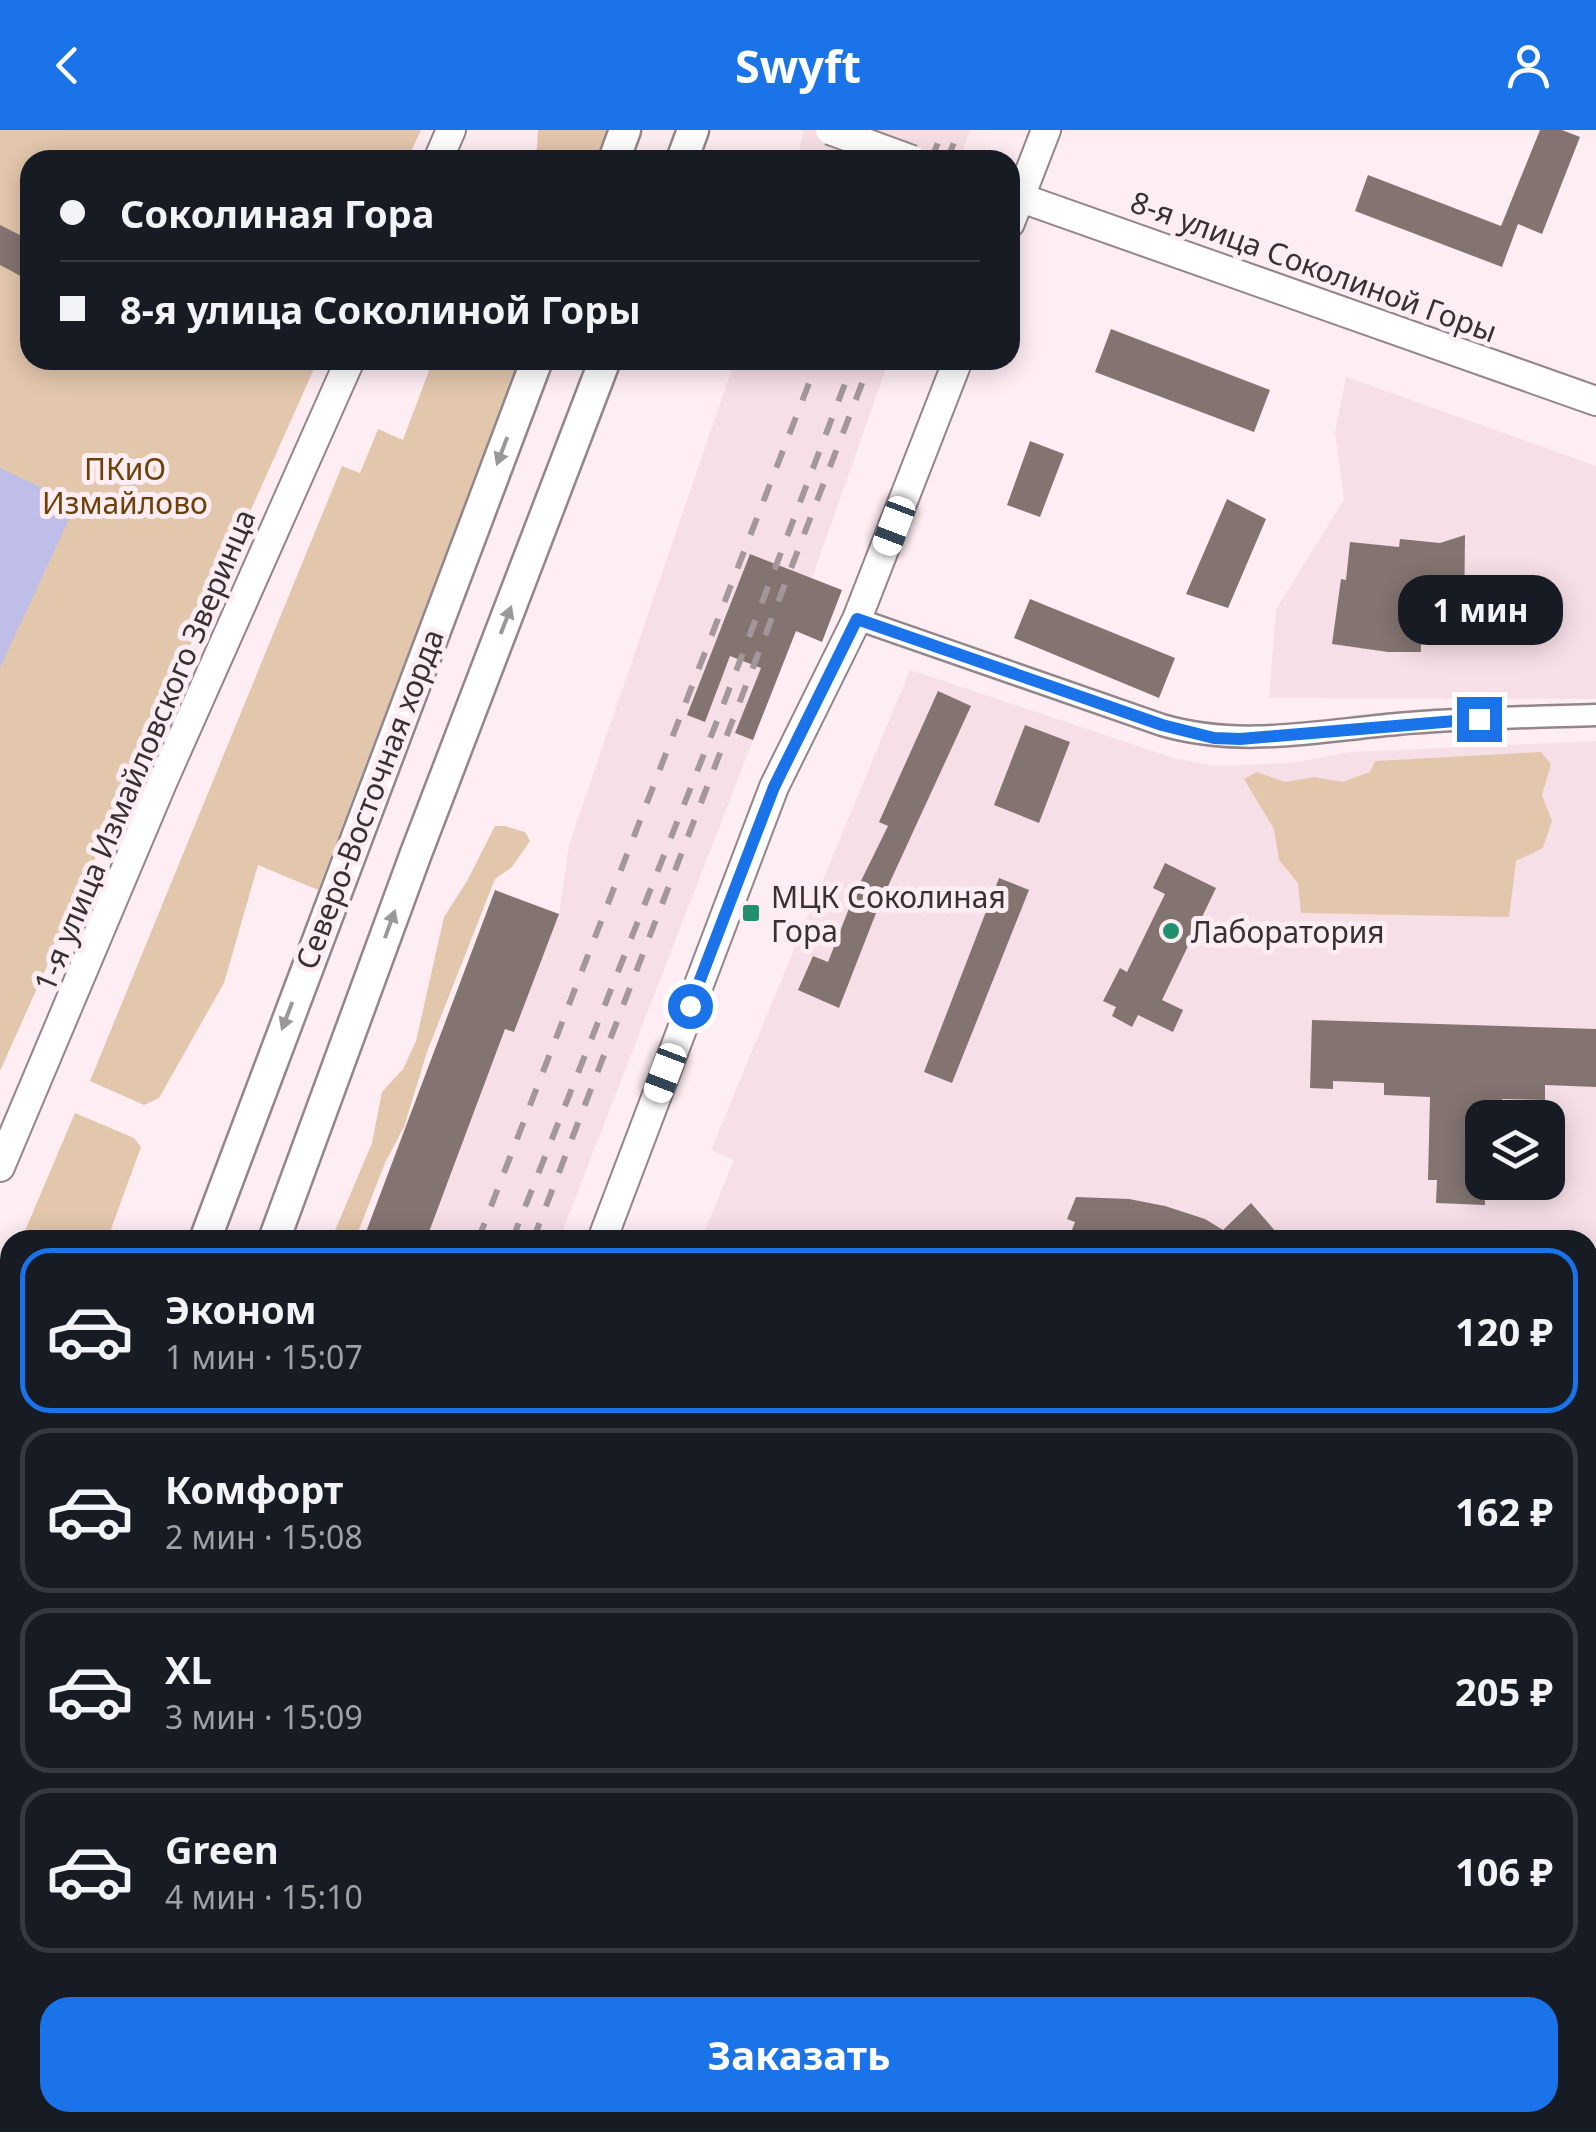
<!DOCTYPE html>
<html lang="ru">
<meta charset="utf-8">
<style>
body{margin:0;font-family:"Noto Sans",sans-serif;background:#20242c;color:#f1f3f6;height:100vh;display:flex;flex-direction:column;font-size:38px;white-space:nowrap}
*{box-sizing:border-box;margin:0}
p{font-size:32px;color:#9ea1a6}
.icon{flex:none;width:55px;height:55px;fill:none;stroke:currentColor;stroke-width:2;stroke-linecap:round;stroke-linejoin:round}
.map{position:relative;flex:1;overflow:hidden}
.sheet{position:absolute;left:0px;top:1100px;width:1598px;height:902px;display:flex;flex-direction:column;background:#171b24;border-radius:30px 30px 0 0;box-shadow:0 5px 25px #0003}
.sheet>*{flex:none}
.hud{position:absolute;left:20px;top:20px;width:1000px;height:220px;border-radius:30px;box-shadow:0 5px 25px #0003;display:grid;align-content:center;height:220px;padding:0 40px;background:#171b24}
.buttons{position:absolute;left:1465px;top:970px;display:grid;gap:20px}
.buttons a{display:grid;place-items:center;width:100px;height:100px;border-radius:20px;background:#171b24;box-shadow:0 5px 25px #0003;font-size:50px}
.end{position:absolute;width:45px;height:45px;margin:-22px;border:12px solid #1a73e8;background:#fff;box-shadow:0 0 0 5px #fff}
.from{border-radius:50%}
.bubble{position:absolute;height:70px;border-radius:30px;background:#171b24;box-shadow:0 5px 25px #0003;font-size:32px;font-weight:700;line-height:70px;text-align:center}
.car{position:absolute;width:30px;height:60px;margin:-30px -15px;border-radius:12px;box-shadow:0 0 8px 2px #0007;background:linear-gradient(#fff 24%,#345 0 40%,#fff 0 76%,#345 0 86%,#fff 0)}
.hud b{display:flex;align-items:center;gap:35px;height:95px;font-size:38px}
.hud b+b{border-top:2px solid #363941}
.hud i{width:25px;height:25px;background:#f1f3f6}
ul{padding:18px 0 0;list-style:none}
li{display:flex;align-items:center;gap:30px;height:165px;margin:0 20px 15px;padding:0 20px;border:5px solid #363941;border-radius:30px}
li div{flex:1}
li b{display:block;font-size:38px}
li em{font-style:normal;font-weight:700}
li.selected{border-color:#1a73e8}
li>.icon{width:90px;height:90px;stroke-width:1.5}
.action{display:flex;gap:20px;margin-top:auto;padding:20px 40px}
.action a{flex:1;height:115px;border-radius:30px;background:#1a73e8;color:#fff;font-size:40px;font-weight:700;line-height:115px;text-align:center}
header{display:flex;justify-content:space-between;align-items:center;height:130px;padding:0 40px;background:#1a73e8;color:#fff;font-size:45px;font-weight:700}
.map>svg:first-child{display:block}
</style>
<header><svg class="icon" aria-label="back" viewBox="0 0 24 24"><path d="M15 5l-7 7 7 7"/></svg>Swyft<svg class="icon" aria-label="person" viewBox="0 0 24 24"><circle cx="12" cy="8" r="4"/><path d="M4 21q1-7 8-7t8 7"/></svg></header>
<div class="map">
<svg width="1596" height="2002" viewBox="0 0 1596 2002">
<rect width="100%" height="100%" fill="#feedf3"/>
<path fill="#f7dfe7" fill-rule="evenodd" d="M 804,0 L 970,0 L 960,30 L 797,30 Z
M 735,230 L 889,230 L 812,448 L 822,511 L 795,502 L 559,1110 L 426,1110 L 505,899 L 514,902 L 559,784 L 569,715 Z
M 1346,247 L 1596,336 L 1596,569 L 1269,568 L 1276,479 L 1344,370 L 1335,302 Z
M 910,540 L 1173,628 L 1215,636 L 1290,633 L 1351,622 L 1596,611 L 1596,1935 L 1588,1935 L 1588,1110 L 701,1110 L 734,1030 L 711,1020 ZM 1482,988 L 1548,988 L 1548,1052 L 1482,1052 Z
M 341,1992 L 490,1993 L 516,2002 L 337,2002 Z
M 115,1993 L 222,1993 L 219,2002 L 112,2002 Z
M 524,1993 L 1238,1992 L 1246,1996 L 1245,2002 L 521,2002 Z"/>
<path fill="#e3c7ad" d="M 0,0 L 421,0 L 407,30 L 30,30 L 30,230 L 318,230 L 0,941 Z
M 538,0 L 607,0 L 595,30 L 531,30 L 537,18 Z
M 433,230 L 451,237 L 455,230 L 519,230 L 318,760 L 258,735 L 224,853 L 159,968 L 144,975 L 90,951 L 342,336 L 360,343 L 378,299 L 403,310 Z
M 1541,622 L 1551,634 L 1542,665 L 1552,691 L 1543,718 L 1516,731 L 1509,787 L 1301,783 L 1298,753 L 1279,730 L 1274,699 L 1244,649 L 1257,642 L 1285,652 L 1314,647 L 1342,652 L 1370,642 L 1375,631 Z
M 495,696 L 505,696 L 525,702 L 530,711 L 512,737 L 495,749 L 427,922 L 404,997 L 385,1033 L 355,1110 L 331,1110 L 372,1013 L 382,962 L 403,939 L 416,911 L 444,787 L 467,751 Z
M 75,983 L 134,1008 L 141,1017 L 107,1110 L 21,1110 Z
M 10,1137 L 10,1464 L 0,1461 L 0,1161 Z"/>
<path fill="#bfbee9" d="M 0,338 L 76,374 L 0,538 Z"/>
<path fill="#837471" d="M 1540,0 L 1562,0 L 1580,7 L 1542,104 L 1518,94 L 1502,137 L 1355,81 L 1368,45 L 1501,96 Z
M 0,95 L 30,110 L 30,151 L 0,135 Z
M 1111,199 L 1270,260 L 1254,302 L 1095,242 Z
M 1030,311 L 1064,324 L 1040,387 L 1007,375 Z
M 1227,369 L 1266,389 L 1228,478 L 1186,464 Z
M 1465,405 L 1464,489 L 1421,488 L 1421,522 L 1388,522 L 1332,514 L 1341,449 L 1346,450 L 1350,412 L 1399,417 L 1400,409 L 1440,413 Z
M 750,424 L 842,460 L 822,512 L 796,501 L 753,610 L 735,603 L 761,538 L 730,526 L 705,592 L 687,585 Z
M 1030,469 L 1175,528 L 1159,568 L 1014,508 Z
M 938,561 L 971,576 L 878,778 L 839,878 L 798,860 L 813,826 L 828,832 L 855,763 L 888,696 L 879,692 Z
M 1025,595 L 1070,612 L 1039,693 L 994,675 Z
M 1165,733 L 1216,758 L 1162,870 L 1183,880 L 1173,902 L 1138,885 L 1132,897 L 1112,886 L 1116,877 L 1103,871 L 1120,838 L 1127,842 L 1165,764 L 1153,758 Z
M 999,748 L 1029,760 L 952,953 L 924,942 Z
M 495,760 L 559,784 L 514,902 L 505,899 L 426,1110 L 363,1110 Z
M 1312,890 L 1596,899 L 1596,957 L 1545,955 L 1545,970 L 1502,969 L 1502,988 L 1482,988 L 1485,1075 L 1436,1073 L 1437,1050 L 1428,1050 L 1430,967 L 1384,965 L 1384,953 L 1333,951 L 1333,959 L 1310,958 Z
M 1076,1067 L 1129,1069 L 1165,1076 L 1205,1089 L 1223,1100 L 1251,1073 L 1283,1110 L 1068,1110 L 1075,1092 L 1067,1089 Z"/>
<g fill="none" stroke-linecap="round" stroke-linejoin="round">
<path stroke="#d6c7cd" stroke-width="30" stroke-dasharray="30 15" stroke-linecap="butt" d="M 0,1708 L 10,1677
M 0,1903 L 10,1872"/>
<g stroke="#93858a" stroke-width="25">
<path id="street" d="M 857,489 L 1162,595 C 1240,618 1318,601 1397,594 C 1463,588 1530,587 1596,585
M 1272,2002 L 1275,1992"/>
</g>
<g stroke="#93858a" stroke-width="32">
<path id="secondary" d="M 438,30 L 451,0
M 1010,64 L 1596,271
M 1010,93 L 1046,0
M 0,1037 L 162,653 L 350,230
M 602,1110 L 774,657 L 857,489 L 958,230
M 1588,1973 L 1596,1973
M 16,2002 L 19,1992
M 254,2002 L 258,1992"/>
</g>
<g stroke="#93858a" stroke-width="35">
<path id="primary" d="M 614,30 L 625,0
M 682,30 L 693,0
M 205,1110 L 537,230
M 274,1110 L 415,726 L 605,230"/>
</g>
<use href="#street" stroke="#fff" stroke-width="20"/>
<use href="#secondary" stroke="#fff" stroke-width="28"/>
<use href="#primary" stroke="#fff" stroke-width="30"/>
<path stroke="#a3979b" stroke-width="6" stroke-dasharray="18 18" stroke-linecap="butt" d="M 895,30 L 907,0
M 931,30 L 943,0
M 947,30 L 959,0
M 478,1110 L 818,230
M 512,1110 L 719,586 L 854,230
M 533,1110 L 871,230
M 144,2002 L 148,1992
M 178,2002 L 182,1992
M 195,2002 L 198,1992"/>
<g stroke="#93858a" stroke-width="32" stroke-linecap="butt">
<path id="secondary-bridge" d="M 830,0 L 912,30"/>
</g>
<use href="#secondary-bridge" stroke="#fff" stroke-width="28"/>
</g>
<defs><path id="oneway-solid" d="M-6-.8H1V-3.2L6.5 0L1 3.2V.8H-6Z" transform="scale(2.5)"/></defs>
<g fill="#9b9899">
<use href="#oneway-solid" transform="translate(502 321) rotate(111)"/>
<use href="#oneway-solid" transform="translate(506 490) rotate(-69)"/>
<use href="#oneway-solid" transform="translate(390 794) rotate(-70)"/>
<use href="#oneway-solid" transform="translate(287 886) rotate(111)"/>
</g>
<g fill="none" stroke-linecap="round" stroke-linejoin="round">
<path stroke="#1a73e8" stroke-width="12" d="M 690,876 L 774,657 L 857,489 L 1162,595 L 1214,608 L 1240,609 L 1479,589"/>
</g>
<g fill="#22906f" stroke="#feedf3" stroke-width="4">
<rect x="741" y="773" width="20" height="20" rx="5"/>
<circle cx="1171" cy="801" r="10"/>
</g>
<g text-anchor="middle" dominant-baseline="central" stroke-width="10" stroke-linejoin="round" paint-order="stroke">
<g font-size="30" fill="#373133" stroke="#feedf3">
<text transform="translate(1314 136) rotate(20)">8-я улица Соколиной Горы</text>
<text transform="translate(144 620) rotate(-67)">1-я улица Измайловского Зверинца</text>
<text transform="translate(369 669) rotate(-69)">Северо-Восточная хорда</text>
</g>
<g font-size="30" fill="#6d4008" stroke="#feedf3">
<text x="125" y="338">ПКиО<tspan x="125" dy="34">Измайлово</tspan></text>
</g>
<g font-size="30" fill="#373133" stroke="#feedf3" text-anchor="start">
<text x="771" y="766">МЦК Соколиная<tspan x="771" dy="34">Гора</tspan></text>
<text x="1191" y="801">Лаборатория</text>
</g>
</g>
</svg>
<div class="buttons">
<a><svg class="icon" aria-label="layers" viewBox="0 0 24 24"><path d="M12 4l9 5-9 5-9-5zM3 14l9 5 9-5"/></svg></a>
</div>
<i class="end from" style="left:690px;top:876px"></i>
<i class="end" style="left:1479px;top:589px"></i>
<div class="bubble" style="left:1398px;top:445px;width:165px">1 мин</div>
<i class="car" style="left:894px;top:396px;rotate:201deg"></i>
<i class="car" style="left:665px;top:943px;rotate:201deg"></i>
<div class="hud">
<b><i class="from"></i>Соколиная Гора</b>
<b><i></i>8-я улица Соколиной Горы</b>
</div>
<section class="sheet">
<ul>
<li class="selected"><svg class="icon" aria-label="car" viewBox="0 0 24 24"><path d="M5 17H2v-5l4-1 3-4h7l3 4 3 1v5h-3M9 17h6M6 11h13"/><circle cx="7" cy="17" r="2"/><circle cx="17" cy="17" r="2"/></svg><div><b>Эконом</b><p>1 мин · 15:07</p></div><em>120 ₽</em></li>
<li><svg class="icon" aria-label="car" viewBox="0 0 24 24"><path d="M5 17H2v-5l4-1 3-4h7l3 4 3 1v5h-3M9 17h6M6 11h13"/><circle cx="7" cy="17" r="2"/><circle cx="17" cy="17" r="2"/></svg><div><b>Комфорт</b><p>2 мин · 15:08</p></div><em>162 ₽</em></li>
<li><svg class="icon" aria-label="car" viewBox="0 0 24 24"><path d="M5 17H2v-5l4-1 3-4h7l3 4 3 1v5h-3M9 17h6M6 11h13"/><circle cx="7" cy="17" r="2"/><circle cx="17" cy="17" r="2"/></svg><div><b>XL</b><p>3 мин · 15:09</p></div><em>205 ₽</em></li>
<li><svg class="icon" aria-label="car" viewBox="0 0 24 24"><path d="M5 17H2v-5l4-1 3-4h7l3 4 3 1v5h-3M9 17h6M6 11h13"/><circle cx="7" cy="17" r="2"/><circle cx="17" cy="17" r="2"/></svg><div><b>Green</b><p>4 мин · 15:10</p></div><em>106 ₽</em></li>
</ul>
<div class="action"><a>Заказать</a></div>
</section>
</div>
